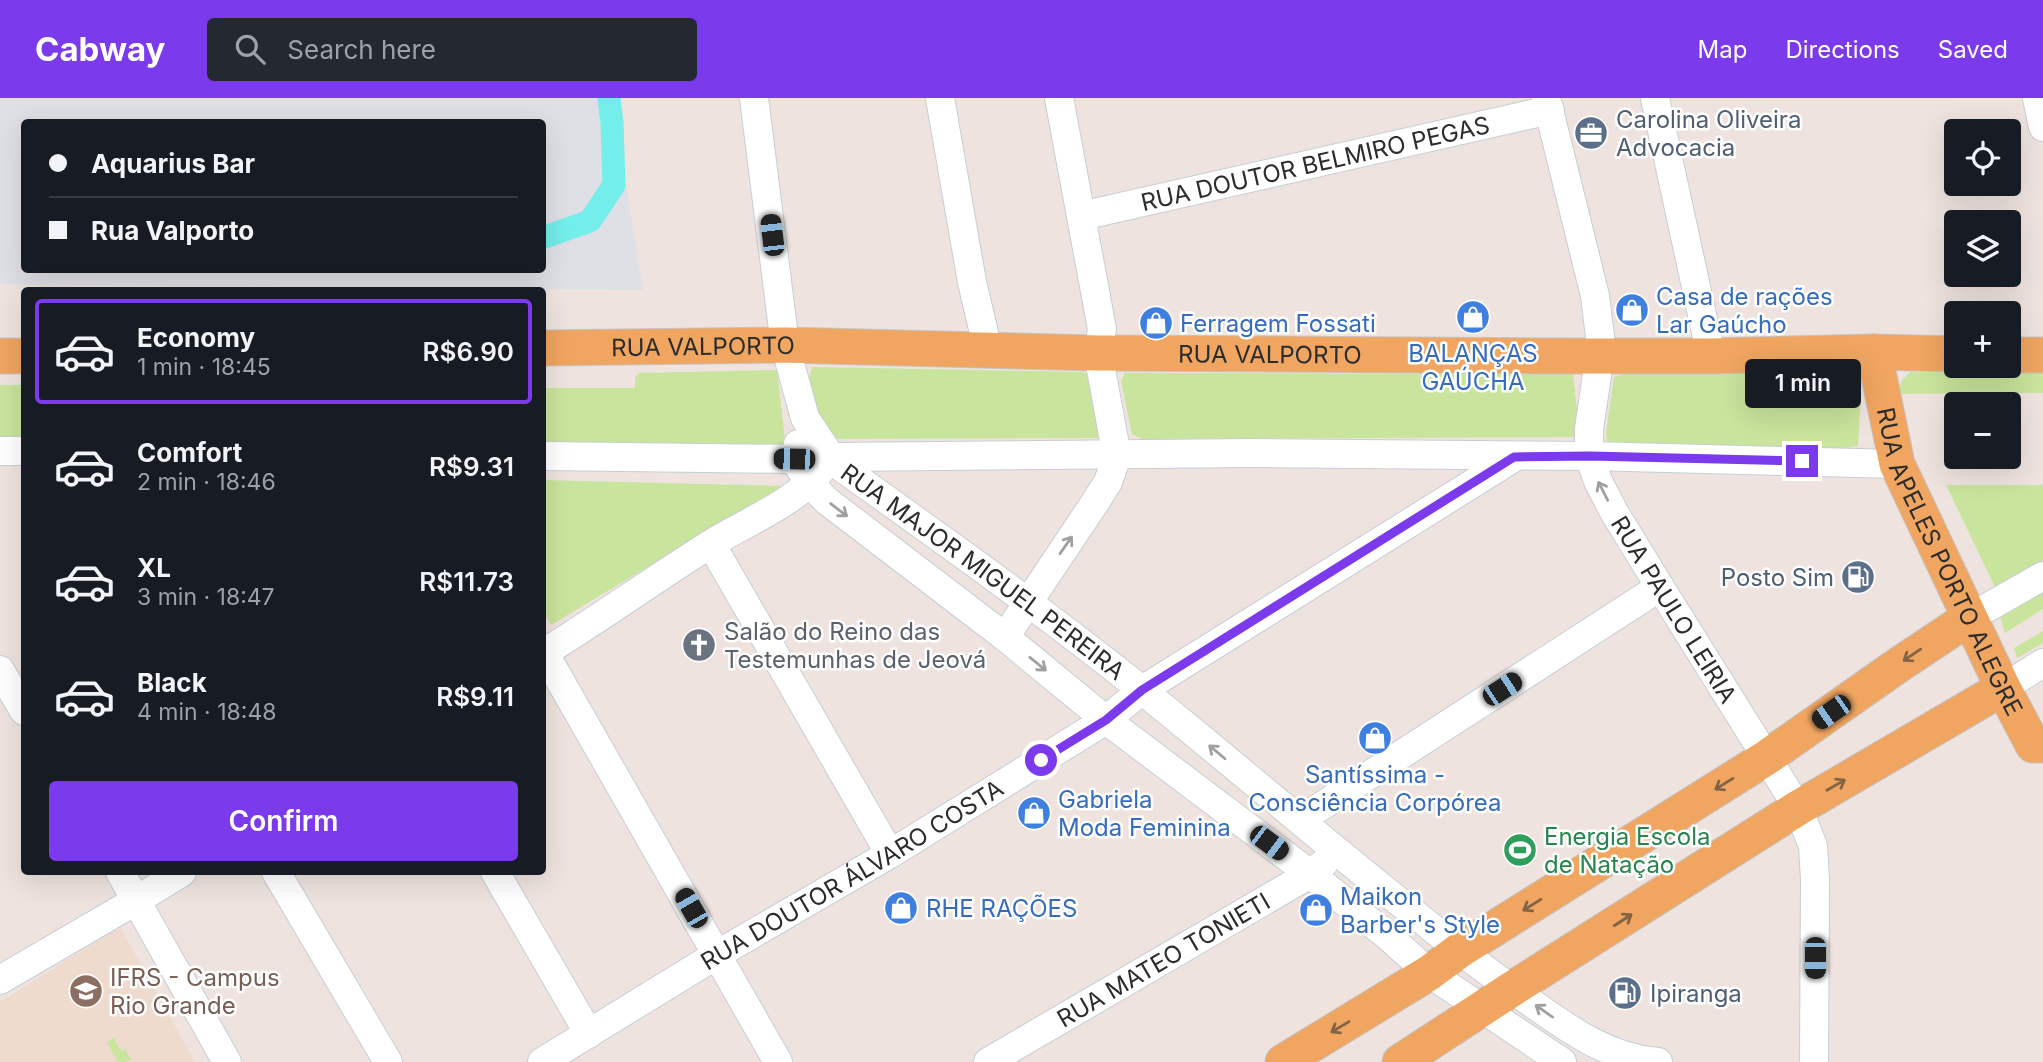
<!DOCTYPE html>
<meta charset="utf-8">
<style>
body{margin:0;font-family:Inter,sans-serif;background:#242831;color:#f1f3f6;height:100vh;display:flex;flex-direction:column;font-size:26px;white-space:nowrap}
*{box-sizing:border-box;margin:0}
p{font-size:23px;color:#9ea1a6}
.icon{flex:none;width:38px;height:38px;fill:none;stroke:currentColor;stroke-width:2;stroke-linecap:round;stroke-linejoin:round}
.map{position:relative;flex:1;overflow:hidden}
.panel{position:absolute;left:21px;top:189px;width:525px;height:588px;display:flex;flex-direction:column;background:#171b24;border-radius:7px;box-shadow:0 7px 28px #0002}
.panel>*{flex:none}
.top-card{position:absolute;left:21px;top:21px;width:525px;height:154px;border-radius:7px;box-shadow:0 7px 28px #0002;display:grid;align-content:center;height:154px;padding:0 28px;background:#171b24}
.buttons{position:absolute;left:1944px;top:21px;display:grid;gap:14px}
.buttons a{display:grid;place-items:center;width:77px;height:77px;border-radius:7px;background:#171b24;box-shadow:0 7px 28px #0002;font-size:35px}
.end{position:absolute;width:32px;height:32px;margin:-16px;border:9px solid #7c3aed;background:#fff;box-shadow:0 0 0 4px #fff}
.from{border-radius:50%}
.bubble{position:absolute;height:49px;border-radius:7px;background:#171b24;box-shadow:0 7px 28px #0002;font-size:23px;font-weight:600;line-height:49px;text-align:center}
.car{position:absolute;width:21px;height:42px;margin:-21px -10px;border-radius:9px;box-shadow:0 0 5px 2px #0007;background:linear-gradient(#222 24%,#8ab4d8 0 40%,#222 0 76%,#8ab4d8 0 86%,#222 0)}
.top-card b{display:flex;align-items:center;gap:24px;height:66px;font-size:26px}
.top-card b+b{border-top:2px solid #363941}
.top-card i{width:18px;height:18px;background:#f1f3f6}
ul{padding:12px 0 0;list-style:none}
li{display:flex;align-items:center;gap:21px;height:105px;margin:0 14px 10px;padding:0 14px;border:4px solid transparent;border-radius:7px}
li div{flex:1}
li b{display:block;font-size:26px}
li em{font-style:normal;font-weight:600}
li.on{border-color:#7c3aed}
li>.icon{width:63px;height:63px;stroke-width:1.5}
.primary-button{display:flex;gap:14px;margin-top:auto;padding:14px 28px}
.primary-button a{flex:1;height:80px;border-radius:7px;background:#7c3aed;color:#fff;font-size:28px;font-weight:600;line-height:80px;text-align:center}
header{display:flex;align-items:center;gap:42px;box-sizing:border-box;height:98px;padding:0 35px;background:#7c3aed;color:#fff}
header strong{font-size:33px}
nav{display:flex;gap:38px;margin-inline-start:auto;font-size:24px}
.search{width:490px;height:63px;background:#242831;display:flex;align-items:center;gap:18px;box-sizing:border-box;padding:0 24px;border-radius:7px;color:#9ea1a6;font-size:26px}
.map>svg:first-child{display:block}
</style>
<header>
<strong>Cabway</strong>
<div class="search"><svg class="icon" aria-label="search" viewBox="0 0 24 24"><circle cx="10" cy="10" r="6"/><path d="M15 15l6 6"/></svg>Search here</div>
<nav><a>Map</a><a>Directions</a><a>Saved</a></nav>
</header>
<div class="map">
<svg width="2043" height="964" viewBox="0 0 2043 964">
<rect width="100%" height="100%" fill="#eee3df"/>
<path fill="#dfdfe6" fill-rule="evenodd" d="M 0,0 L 612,0 L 643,192 L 0,186 ZM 24,24 L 542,24 L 542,172 L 24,172 Z"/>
<path fill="#efdbce" d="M 120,829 L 195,964 L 0,964 L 0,904 Z"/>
<path fill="#c9e49c" d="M 812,269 L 1083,274 L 1092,279 L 1102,340 L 838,341 L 827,336 L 808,285 Z
M 777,272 L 786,352 L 543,349 L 543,290 L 635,290 L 635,279 L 640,275 Z
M 1854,274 L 1862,277 L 1858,348 L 1847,350 L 1617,349 L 1607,345 L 1606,335 L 1614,279 L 1625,276 Z
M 1910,274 L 2043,275 L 2043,295 L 1899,296 L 1901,284 Z
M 1125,275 L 1573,276 L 1580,339 L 1142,341 L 1132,336 L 1121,283 Z
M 0,287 L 24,287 L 24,344 L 0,343 Z
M 542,382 L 782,388 L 551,527 L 543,512 Z
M 1946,387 L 2043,387 L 2043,462 L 1995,489 Z
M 2043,493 L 2043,511 L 2005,535 L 2000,518 Z
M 2043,533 L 2043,545 L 2017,560 L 2014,550 Z
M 114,940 L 121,953 L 125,951 L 131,961 L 125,964 L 118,964 L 107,944 Z"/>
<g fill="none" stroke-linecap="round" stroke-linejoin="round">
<path stroke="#73eeeb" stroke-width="23" d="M 542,140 L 590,123 L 614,87 L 612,24 L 609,0"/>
<g stroke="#c7ced5" stroke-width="30">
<g id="minor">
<path id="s1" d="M 754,0 L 785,247 L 805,320 L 831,359 L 841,369 C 943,442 1045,514 1143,593 C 1236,668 1327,747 1421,821 C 1455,849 1490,876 1526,901 C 1567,930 1607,960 1658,964"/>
<path d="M 940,0 L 972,184 L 988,252"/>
<path id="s2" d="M 1546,0 L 1595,198 L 1600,239 L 1600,257 L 1589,331 L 1589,358 L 1598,383 L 1614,414 L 1660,489 L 1798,710 L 1813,748 L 1815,782 L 1814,964"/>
<path d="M 1655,0 L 1711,258"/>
<path d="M 2037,0 L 2043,29"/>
<path id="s3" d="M 1081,118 L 1550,12"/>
<path d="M 798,346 L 794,361 L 810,386 L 827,403 L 1005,539 L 1106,622 L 1310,776 L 1388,838 L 1429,875 L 1562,964"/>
<path d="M 0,353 L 24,353"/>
<path d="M 542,358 L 794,361 L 831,359 L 1253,355 L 1589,358 L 1897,366"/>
<path d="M 711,446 L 890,756"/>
<path d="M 1969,520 L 2043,478"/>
<path d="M 1005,539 L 1094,406 L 1108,384 L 1117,358 L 1098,255 L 1102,231 L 1059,0"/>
<path d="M 542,551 L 778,964"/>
<path d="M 542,556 C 599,521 653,482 709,447 C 747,423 793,407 821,372"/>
<path d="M 0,572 L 24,613"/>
<path d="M 2003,590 L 2043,565"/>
<path d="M 1300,722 L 1660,489"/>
<path d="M 120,774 L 227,964"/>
<path d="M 276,774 L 388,964"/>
<path d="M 495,774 L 589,936"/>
<path d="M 0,882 L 137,802 L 182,774"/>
<path id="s4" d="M 542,964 L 718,856 L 890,756 L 1106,622 L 1142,592 L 1515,359"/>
<path id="s5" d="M 988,964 L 1310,776 L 1324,765"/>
</g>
</g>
<g stroke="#c4c4c4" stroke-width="37">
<g id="major">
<path id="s6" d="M 542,250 L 785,247 L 1098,255 L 1568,258 L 1711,258 L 1874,254 L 1956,256"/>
<path id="s7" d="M 1874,254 L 1897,366 L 2003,590 L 2033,647 L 2043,647"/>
<path d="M 2009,257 L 2043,257"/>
<path d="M 0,258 L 24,258"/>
<path d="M 1283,964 L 1429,875 L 1460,852 L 1766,660 L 1897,568 L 1969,520"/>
<path d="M 1400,964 L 1512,891 L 1798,710 L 2003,590"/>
</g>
</g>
<use href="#minor" stroke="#fff" stroke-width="28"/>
<use href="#major" stroke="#f0a561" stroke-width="35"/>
</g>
<defs><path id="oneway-shaft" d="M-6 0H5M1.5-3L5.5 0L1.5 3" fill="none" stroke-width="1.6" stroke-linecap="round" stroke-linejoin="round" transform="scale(1.75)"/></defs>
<g stroke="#a0a0a0">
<use href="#oneway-shaft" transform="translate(1603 393) rotate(-117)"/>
<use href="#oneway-shaft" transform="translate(839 412) rotate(38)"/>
<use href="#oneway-shaft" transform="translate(1066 447) rotate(-55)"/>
<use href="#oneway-shaft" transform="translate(1038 566) rotate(39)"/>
<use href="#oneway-shaft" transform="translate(1217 654) rotate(-140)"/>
<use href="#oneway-shaft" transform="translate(1544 913) rotate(-145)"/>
</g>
<g stroke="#846244">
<use href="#oneway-shaft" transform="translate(1912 557) rotate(146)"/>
<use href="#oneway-shaft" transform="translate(1724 686) rotate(148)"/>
<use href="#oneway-shaft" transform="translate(1836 687) rotate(-30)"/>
<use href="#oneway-shaft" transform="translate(1532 807) rotate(148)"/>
<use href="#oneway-shaft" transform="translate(1623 822) rotate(-33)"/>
<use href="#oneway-shaft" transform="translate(1340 929) rotate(149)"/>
</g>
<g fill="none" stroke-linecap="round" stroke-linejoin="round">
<path stroke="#7c3aed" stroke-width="9" d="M 1041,662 L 1106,622 L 1142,592 L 1514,359 L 1590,358 L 1802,363"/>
</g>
<defs>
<g id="office-disc" transform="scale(1.75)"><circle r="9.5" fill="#5c6f8a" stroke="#fff"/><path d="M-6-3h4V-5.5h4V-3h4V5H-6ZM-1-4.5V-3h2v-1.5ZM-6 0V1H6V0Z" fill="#fff"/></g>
<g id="shop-disc" transform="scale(1.75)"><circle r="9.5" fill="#3f7fe0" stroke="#fff"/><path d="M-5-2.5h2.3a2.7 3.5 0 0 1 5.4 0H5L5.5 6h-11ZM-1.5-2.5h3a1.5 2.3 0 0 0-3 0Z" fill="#fff"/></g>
<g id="fuel-disc" transform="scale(1.75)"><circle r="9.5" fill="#5c6f8a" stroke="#fff"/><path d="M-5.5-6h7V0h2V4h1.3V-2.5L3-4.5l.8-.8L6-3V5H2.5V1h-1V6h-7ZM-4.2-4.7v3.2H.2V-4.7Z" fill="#fff"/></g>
<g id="church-disc" transform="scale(1.75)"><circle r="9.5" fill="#6b7280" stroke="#fff"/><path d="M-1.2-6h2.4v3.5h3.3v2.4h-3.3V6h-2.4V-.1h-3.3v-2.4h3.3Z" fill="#fff"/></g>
<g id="stadium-disc" transform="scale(1.75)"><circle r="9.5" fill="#2e9e5b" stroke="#fff"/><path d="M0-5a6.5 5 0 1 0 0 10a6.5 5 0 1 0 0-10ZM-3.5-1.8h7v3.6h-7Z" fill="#fff"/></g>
<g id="university-disc" transform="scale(1.75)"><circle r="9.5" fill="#8d6e63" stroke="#fff"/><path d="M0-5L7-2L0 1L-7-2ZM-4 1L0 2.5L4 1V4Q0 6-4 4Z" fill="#fff"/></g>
</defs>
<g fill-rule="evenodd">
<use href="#office-disc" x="1591" y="35"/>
<use href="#shop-disc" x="1632" y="212"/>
<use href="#shop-disc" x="1473" y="219"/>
<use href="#shop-disc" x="1156" y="225"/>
<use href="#fuel-disc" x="1858" y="479"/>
<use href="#church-disc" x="699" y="547"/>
<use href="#shop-disc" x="1375" y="640"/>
<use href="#shop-disc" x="1034" y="715"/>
<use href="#stadium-disc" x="1520" y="752"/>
<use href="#shop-disc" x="901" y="810"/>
<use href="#shop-disc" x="1316" y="812"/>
<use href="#university-disc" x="86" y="893"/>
<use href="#fuel-disc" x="1625" y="895"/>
</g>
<g text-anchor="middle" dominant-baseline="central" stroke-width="5" stroke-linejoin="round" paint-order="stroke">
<g font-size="24" fill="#4e5e75" stroke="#fff" text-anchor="start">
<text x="1616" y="21">Carolina Oliveira<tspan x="1616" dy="28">Advocacia</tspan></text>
<text x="1834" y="479" text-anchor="end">Posto Sim</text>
<text x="1650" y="895">Ipiranga</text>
</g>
<g font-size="24" fill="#2c2c2c" stroke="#fff">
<text stroke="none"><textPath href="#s3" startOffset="240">RUA DOUTOR BELMIRO PEGAS</textPath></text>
<text stroke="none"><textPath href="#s6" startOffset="161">RUA VALPORTO</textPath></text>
<text stroke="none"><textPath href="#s6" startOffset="728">RUA VALPORTO</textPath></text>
<text stroke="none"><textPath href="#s7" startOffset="224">RUA APELES PORTO ALEGRE</textPath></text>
<text stroke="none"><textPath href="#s1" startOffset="562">RUA MAJOR MIGUEL PEREIRA</textPath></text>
<text stroke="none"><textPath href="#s2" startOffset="541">RUA PAULO LEIRIA</textPath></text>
<text stroke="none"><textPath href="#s4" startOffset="362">RUA DOUTOR ÁLVARO COSTA</textPath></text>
<text stroke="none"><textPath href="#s5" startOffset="203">RUA MATEO TONIETI</textPath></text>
</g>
<g font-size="24" fill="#366cbe" stroke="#fff" text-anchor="start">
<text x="1656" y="198">Casa de rações<tspan x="1656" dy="28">Lar Gaúcho</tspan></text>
<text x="1180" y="225">Ferragem Fossati</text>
<text x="1473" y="255" text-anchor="middle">BALANÇAS<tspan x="1473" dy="28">GAÚCHA</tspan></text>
<text x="1375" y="676" text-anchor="middle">Santíssima -<tspan x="1375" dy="28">Consciência Corpórea</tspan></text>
<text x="1058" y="701">Gabriela<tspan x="1058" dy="28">Moda Feminina</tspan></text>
<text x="1340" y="798">Maikon<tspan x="1340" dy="28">Barber's Style</tspan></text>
<text x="926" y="810">RHE RAÇÕES</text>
</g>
<g font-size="24" fill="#5b616d" stroke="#fff" text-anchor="start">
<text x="724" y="533">Salão do Reino das<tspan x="724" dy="28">Testemunhas de Jeová</tspan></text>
</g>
<g font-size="24" fill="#27864d" stroke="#fff" text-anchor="start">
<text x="1544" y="738">Energia Escola<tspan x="1544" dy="28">de Natação</tspan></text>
</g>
<g font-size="24" fill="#785e54" stroke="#fff" text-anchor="start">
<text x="110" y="879">IFRS - Campus<tspan x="110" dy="28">Rio Grande</tspan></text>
</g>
</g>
</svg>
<div class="buttons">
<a><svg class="icon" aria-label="locate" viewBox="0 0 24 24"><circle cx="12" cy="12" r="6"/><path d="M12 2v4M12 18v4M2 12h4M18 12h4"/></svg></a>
<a><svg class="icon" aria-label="layers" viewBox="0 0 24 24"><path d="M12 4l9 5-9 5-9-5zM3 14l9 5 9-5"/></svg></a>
<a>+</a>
<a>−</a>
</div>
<i class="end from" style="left:1041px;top:662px"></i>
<i class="end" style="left:1802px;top:363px"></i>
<div class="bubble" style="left:1745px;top:261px;width:116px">1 min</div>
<i class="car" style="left:772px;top:137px;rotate:353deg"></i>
<i class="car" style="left:794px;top:361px;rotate:271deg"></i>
<i class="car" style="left:1502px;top:591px;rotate:57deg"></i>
<i class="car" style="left:1831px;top:614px;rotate:235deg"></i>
<i class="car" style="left:1269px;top:745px;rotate:127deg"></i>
<i class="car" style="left:691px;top:810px;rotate:330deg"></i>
<i class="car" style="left:1815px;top:860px;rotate:180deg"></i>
<div class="top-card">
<b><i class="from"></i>Aquarius Bar</b>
<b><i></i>Rua Valporto</b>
</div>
<section class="panel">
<ul>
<li class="on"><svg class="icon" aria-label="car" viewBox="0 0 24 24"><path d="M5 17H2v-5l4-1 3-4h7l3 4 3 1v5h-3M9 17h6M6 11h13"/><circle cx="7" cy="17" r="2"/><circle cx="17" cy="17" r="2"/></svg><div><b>Economy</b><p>1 min · 18:45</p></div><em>R$6.90</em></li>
<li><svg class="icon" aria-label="car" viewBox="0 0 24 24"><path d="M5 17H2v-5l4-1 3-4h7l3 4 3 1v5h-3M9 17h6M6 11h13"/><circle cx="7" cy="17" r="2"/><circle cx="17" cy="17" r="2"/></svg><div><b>Comfort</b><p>2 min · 18:46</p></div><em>R$9.31</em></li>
<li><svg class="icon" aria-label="car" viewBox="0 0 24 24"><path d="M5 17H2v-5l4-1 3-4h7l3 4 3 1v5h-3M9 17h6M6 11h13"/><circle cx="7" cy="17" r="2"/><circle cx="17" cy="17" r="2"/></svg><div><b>XL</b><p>3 min · 18:47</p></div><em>R$11.73</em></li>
<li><svg class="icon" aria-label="car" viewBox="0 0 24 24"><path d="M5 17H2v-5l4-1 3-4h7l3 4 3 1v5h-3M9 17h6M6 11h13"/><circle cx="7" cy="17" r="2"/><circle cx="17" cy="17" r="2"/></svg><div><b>Black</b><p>4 min · 18:48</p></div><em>R$9.11</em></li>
</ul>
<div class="primary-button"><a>Confirm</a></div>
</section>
</div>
